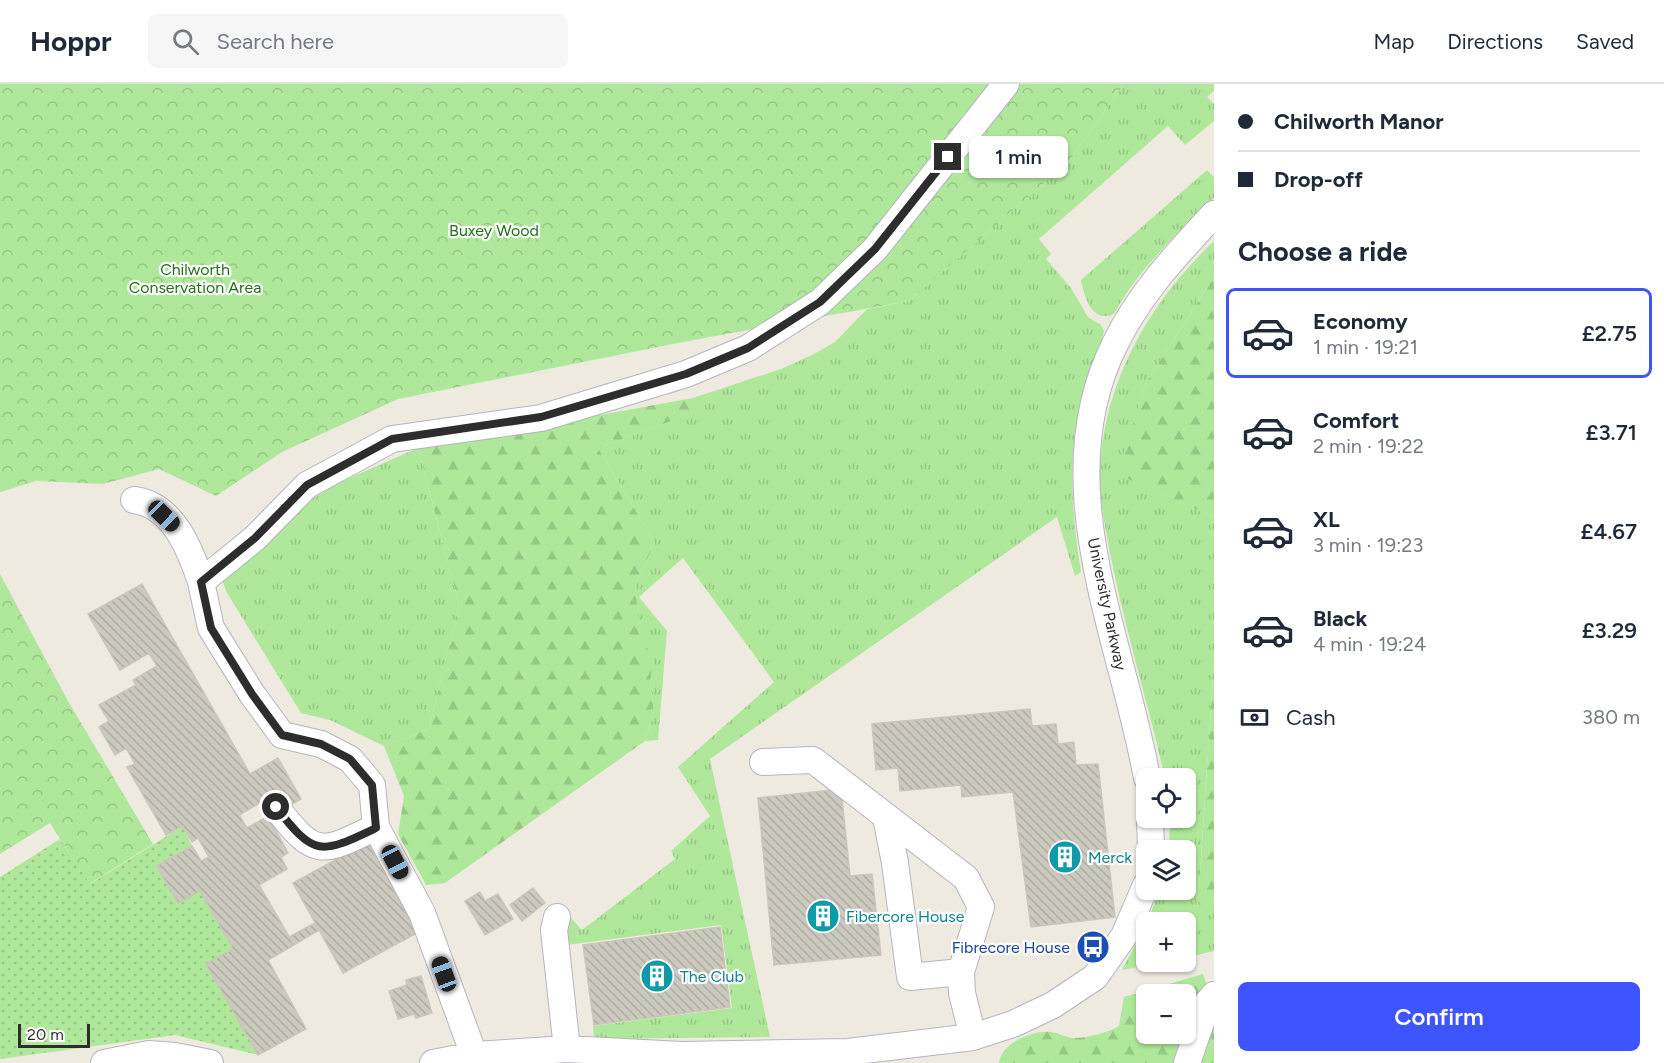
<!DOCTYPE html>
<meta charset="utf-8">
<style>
body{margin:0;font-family:Figtree,sans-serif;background:#f6f6f7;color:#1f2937;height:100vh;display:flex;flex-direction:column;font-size:22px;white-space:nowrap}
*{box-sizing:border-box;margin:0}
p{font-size:20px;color:#747a83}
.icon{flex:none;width:33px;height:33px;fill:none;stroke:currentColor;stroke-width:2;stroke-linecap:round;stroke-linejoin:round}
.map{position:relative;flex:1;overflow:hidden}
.side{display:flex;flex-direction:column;background:#fff;width:450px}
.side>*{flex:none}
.top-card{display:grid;align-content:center;height:132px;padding:0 24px;background:#fff}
.fabs{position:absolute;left:1136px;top:684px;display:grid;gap:12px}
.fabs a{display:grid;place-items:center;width:60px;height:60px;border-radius:9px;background:#fff;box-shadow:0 2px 4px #0004;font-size:30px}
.scale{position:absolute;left:18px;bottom:15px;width:72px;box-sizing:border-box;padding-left:6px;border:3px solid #2d2d2d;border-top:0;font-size:16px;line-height:21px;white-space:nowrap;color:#2d2d2d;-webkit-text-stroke:4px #fff;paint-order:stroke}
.end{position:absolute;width:27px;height:27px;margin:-14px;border:8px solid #2d2d2d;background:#fff;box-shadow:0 0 0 3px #fff}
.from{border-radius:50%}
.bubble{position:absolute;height:42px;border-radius:9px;background:#fff;box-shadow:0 2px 4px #0004;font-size:20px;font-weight:600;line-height:42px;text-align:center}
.car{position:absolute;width:18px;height:36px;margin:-18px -9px;border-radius:8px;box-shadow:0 0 4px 2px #0007;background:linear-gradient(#222 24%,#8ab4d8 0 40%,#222 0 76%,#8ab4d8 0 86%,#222 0)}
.top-card b{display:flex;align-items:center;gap:21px;height:57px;font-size:22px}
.top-card b+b{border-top:2px solid #e0e1e3}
.top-card i{width:15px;height:15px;background:#1f2937}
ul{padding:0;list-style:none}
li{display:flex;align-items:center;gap:18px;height:90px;margin:0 12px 9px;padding:0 12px;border:3px solid transparent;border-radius:9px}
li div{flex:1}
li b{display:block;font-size:22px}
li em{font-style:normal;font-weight:600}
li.selected{border-color:#3d54ff}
li>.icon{width:54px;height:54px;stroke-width:1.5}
h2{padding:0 24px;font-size:27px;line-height:72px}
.pay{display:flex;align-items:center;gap:15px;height:66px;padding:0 24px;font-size:22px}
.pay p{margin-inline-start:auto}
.cta{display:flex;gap:12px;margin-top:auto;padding:12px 24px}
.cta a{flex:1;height:69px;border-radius:9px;background:#3d54ff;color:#fff;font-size:24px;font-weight:600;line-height:69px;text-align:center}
header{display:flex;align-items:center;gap:36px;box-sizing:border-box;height:84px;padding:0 30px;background:#fff;border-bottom:2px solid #e0e1e3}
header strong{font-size:28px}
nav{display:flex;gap:33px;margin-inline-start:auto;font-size:21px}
.search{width:420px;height:54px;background:#f6f6f7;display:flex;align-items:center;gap:15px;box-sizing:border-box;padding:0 21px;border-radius:9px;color:#747a83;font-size:22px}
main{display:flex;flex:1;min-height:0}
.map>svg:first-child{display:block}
</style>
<header>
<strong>Hoppr</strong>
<div class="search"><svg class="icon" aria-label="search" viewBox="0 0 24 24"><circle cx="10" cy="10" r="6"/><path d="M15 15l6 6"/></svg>Search here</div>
<nav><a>Map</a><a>Directions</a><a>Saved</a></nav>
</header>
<main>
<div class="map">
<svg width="1214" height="979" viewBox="0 0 1214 979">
<defs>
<pattern id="grass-tufts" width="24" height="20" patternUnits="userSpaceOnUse" patternTransform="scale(1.5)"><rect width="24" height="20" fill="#afe89a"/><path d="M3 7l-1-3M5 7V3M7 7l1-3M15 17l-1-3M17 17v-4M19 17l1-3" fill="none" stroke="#97c785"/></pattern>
<pattern id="forest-firs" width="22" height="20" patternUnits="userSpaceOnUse" patternTransform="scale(1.5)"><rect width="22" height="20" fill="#afe89a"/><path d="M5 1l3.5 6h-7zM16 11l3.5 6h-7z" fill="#97c785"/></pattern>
<pattern id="park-crowns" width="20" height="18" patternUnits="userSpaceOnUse" patternTransform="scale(1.5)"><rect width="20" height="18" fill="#afe89a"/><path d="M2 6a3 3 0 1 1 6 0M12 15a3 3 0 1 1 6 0" fill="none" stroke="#97c785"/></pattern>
<pattern id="garden-dots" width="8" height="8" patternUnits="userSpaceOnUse" patternTransform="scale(1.5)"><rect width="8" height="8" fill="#afe89a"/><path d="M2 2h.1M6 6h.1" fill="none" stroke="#97c785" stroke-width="1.8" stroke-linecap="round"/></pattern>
<pattern id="building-back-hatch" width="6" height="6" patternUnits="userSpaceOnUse" patternTransform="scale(1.5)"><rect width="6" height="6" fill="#cbc8be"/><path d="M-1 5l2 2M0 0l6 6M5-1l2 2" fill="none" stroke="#afaca4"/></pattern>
</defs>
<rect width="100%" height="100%" fill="#efeae0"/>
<path fill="url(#grass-tufts)" d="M 1124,0 L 1214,0 L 1214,7 L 1207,13 L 1214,20 L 1214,37 L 1185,61 L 1168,42 L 1039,155 L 1051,170 L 1046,175 L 1071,204 L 1088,233 L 1101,241 L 1104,247 C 1100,267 1089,285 1084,304 C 1067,365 1071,427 1081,488 L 1075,492 L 1057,433 L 710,675 L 770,953 L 594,955 L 593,942 L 732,924 L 721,841 L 566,861 L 566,836 L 570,833 L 582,846 L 675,775 L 671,767 L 710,732 L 678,683 L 774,598 L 683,474 L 639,513 L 667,547 L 658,656 L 645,657 L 654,628 L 650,598 L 654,574 L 640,554 L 635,500 L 655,459 L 598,364 L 705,324 L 693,314 L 781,285 L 814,270 L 835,258 L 867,225 L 909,217 L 1069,77 Z
M 1207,86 L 1214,93 L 1214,114 C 1177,150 1139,184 1114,230 C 1091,240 1084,211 1081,196 Z
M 1214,157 L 1214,193 L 1146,299 L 1118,390 L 1214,433 L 1214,577 L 1198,821 L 1214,817 L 1214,867 L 1185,874 L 1185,838 L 1147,838 L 1160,806 L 1185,806 L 1185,766 L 1169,766 L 1170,734 L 1185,734 L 1185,694 L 1165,694 C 1148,619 1125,545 1110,469 C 1105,441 1097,407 1100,378 C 1108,290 1151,217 1214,157 Z
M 418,364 L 459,520 L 429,645 L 384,662 L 330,636 L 301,629 L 227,509 L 221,493 L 312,415 L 338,399 Z
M 1146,841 L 1146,878 L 1165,878 L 1122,886 Z"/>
<path fill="url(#forest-firs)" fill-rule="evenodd" d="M 1214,193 L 1214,433 L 1117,390 L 1146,299 Z
M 693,314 L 706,324 L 598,364 L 655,459 L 635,500 L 640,553 L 654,574 L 650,598 L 654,628 L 645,657 L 445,799 L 426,801 L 398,750 L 404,712 L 384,662 L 429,645 L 459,520 L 418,364 Z
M 1214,577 L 1214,817 L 1198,822 Z
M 1203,890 L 1214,921 L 1214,979 L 999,979 C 1001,959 1033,946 1051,948 C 1059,949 1066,954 1074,954 C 1088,954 1107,949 1119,942 L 1124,913 ZM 1146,910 L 1185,910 L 1185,950 L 1146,950 Z"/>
<path fill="url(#park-crowns)" d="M 0,0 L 1124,0 L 1069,77 L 909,217 L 688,257 L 398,315 L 282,368 L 216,412 L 159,385 L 103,400 L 36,397 L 0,408 Z
M 0,490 L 68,617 L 153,760 L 89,800 L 50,739 L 0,770 Z"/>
<path fill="url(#garden-dots)" d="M 183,742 L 192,762 L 157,782 L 178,818 L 200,807 L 233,865 L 206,881 L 258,971 L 175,951 L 0,975 L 0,793 L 60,755 L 90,800 Z"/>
<path fill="url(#building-back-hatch)" stroke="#cbc6b9" stroke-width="1.5" d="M 142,500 L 250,690 L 278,674 L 301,715 L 291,721 L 282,706 L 239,731 L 247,744 L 268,732 L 288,769 L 281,773 L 287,785 L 259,801 L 294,861 L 268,876 L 306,945 L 258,971 L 206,880 L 233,865 L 200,807 L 178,819 L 157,782 L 192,762 L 201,777 L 209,773 L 198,754 L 192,758 L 183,742 L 166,751 L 127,683 L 135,680 L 126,664 L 115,671 L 99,643 L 109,637 L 99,621 L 136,601 L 133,596 L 157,582 L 149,569 L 120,586 L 88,530 Z
M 1030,625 L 1032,642 L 1056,640 L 1058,660 L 1074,658 L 1076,681 L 1098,680 L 1115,833 L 1031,843 L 1013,708 L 962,713 L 961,701 L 900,707 L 898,684 L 876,686 L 872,640 Z
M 841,705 L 850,792 L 872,790 L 881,871 L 774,881 L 758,714 Z
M 368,758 L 417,849 L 343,889 L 293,799 Z
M 533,804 L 545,819 L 522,837 L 510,821 Z
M 480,808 L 485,817 L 498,810 L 513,835 L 485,851 L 465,817 Z
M 315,839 L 319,846 L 294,861 L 289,853 Z
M 720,843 L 730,923 L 594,941 L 583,861 Z
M 421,892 L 432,929 L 416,934 L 414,930 L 398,935 L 389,907 L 407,901 L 406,896 Z"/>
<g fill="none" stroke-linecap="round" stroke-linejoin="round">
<g stroke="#b3b5c1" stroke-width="28">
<path id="minor" d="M 134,416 C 173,421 190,465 201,498
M 763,678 L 813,676 L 966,794 L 981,823 L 961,888 L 962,909 L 973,953
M 1147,694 C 1122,554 1045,399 1115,260 C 1139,210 1177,170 1214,130
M 276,723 C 315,774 321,770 376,743
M 886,733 L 895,779 L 910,893 L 961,888
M 1150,734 L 1151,766
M 557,833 L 554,846 L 567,965
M 104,979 L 149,970 L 175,972 L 210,979
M 433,979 L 474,971 L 567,965 L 681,971 L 848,968 L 973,953 L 1013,940 L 1053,921 L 1095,893 L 1124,852 L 1146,801
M 475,979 L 474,971 L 422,829 L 376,743 L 372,701 L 350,675 L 321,660 L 282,651 L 252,610 L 211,544 L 201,498 L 255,454 L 307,401 L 392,355 L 541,334 L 686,290 L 748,264 L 820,218 L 875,165 L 1006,0
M 1187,979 L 1208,918 L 1214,911"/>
</g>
<use href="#minor" stroke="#fff" stroke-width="26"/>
</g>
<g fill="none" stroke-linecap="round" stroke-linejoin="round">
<path stroke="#2d2d2d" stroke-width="8" d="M 276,723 C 315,774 321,770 376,744 L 372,701 L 350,675 L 321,660 L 282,651 L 252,610 L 211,544 L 201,498 L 255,454 L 307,401 L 392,355 L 541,333 L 686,290 L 748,264 L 820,218 L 875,165 L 948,73"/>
</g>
<defs>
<g id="building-disc" transform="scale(1.725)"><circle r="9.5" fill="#0f9aa8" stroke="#fff"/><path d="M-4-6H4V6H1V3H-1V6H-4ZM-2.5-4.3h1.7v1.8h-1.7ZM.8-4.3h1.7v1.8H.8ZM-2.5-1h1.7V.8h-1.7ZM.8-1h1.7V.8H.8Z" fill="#fff"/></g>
<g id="bus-disc" transform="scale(1.725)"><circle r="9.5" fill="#1a4fb4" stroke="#fff"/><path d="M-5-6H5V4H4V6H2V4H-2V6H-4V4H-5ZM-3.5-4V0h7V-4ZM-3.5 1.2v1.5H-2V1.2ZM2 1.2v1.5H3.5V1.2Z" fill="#fff"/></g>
</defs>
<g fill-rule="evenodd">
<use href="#building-disc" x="1065" y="773"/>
<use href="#building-disc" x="823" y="832"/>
<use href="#bus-disc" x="1093" y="863"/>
<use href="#building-disc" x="657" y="892"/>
</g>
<g text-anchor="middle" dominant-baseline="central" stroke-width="4.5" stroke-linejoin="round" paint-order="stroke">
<g font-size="16" fill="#237117" stroke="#fff">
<text x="494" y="146">Buxey Wood</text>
<text x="195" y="185">Chilworth<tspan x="195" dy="18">Conservation Area</tspan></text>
</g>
<g font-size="16" fill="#2d2d2d" stroke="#fff">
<text transform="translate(1107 520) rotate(78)">University Parkway</text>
</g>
<g font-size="16" fill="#0d838f" stroke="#fff" text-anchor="start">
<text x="1088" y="773">Merck</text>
<text x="846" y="832">Fibercore House</text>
<text x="680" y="892">The Club</text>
</g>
<g font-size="16" fill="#164399" stroke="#fff" text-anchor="end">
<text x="1070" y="863">Fibrecore House</text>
</g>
</g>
</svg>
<div class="fabs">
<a><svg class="icon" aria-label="locate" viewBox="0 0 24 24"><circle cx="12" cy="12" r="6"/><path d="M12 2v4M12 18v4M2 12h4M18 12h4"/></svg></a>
<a><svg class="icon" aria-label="layers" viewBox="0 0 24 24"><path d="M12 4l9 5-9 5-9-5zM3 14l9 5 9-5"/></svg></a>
<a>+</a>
<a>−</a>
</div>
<div class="scale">20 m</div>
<i class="end from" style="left:276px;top:723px"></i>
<i class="end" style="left:948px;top:73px"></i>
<div class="bubble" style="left:969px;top:52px;width:99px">1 min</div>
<i class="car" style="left:164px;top:432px;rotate:134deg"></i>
<i class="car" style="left:395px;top:778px;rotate:152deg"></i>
<i class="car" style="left:444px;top:890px;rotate:340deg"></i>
</div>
<section class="side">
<div class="top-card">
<b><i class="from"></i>Chilworth Manor</b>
<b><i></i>Drop-off</b>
</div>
<h2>Choose a ride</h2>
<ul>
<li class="selected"><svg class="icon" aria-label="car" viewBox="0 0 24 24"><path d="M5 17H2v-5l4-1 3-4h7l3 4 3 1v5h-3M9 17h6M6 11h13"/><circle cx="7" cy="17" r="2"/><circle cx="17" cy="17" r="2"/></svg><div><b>Economy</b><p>1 min · 19:21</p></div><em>£2.75</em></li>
<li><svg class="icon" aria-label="car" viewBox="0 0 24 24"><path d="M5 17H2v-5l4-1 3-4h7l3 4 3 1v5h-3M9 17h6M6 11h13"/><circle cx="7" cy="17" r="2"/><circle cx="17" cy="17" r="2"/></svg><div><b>Comfort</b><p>2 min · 19:22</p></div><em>£3.71</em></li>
<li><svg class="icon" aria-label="car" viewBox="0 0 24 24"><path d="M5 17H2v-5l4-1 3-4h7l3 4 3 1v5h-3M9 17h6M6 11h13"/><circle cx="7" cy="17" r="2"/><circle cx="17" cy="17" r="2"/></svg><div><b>XL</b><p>3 min · 19:23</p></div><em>£4.67</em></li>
<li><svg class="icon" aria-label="car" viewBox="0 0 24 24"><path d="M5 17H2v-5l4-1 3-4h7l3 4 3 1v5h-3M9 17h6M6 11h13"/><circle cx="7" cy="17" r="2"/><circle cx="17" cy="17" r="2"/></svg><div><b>Black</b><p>4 min · 19:24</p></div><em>£3.29</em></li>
</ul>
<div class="pay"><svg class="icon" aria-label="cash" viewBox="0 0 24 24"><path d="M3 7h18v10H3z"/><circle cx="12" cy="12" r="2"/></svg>Cash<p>380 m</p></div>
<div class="cta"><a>Confirm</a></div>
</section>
</main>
